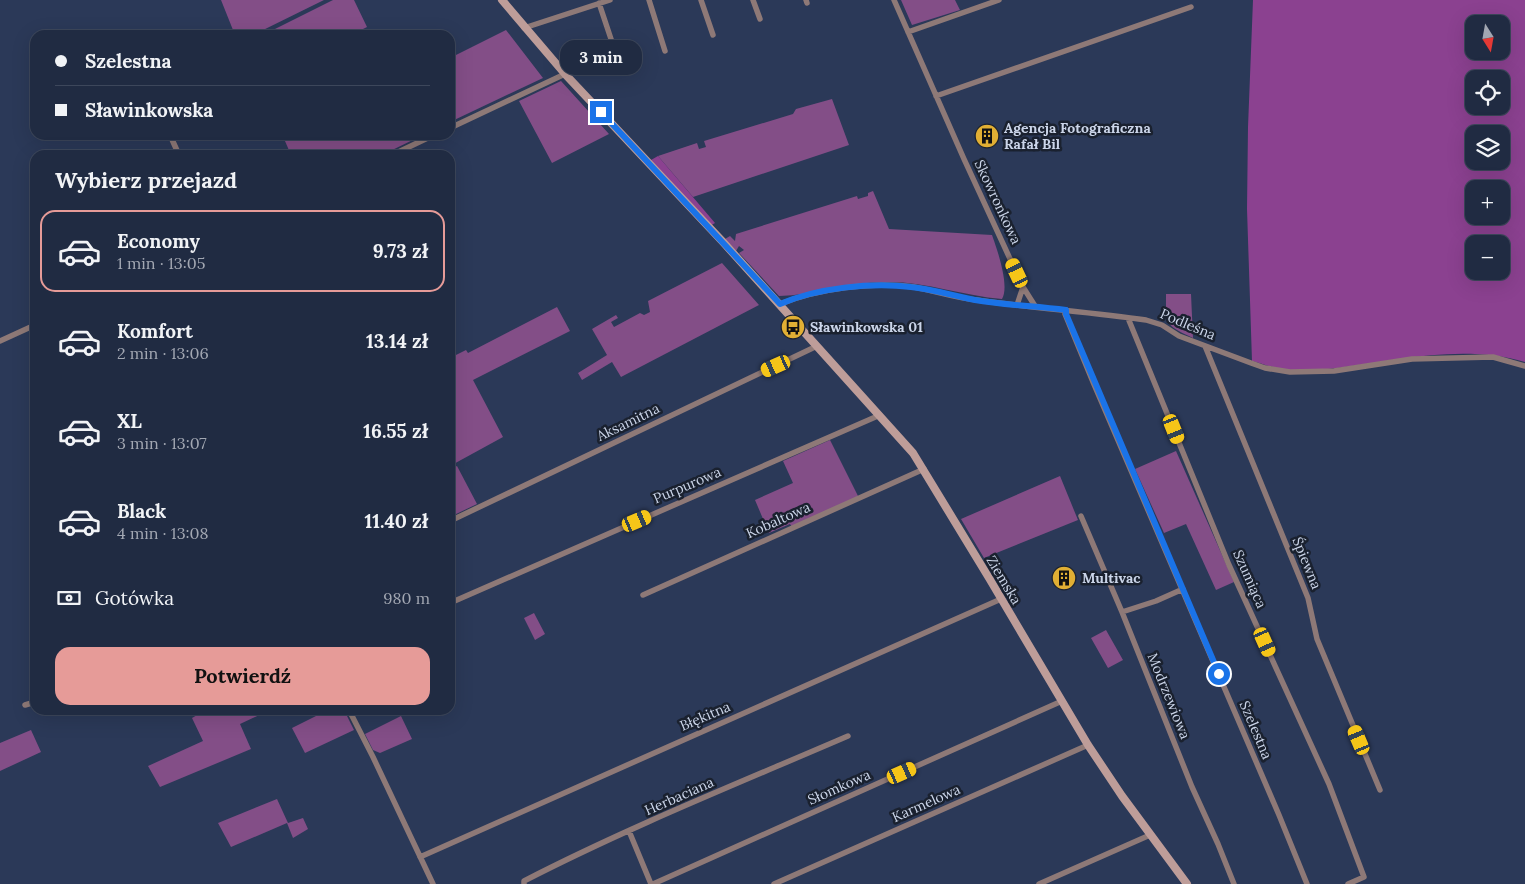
<!DOCTYPE html>
<html lang="pl">
<meta charset="utf-8">
<style>
body{margin:0;font-family:Lora,serif;background:#283349;color:#f1f3f6;height:100vh;display:flex;flex-direction:column;font-size:19px;white-space:nowrap}
*{box-sizing:border-box;margin:0}
p{font-size:16px;color:#a2a7b2}
.icon{flex:none;width:28px;height:28px;fill:none;stroke:currentColor;stroke-width:2;stroke-linecap:round;stroke-linejoin:round}
.map{position:relative;flex:1;overflow:hidden}
.sheet{position:absolute;left:30px;top:150px;width:425px;height:565px;display:flex;flex-direction:column;background:#202b42;border-radius:15px;box-shadow:0 5px 20px #0002,0 0 0 1px #3d475b}
.sheet>*{flex:none}
.guide{position:absolute;left:30px;top:30px;width:425px;height:110px;border-radius:15px;box-shadow:0 5px 20px #0002,0 0 0 1px #3d475b;display:grid;align-content:center;height:110px;padding:0 25px;background:#202b42}
.needle{width:32px;rotate:169deg}
.buttons{position:absolute;left:1465px;top:15px;display:grid;gap:10px}
.buttons a{display:grid;place-items:center;width:45px;height:45px;border-radius:10px;background:#202b42;box-shadow:0 5px 20px #0002,0 0 0 1px #3d475b;font-size:25px}
.end{position:absolute;width:22px;height:22px;margin:-11px;border:6px solid #1a73e8;background:#fff;box-shadow:0 0 0 2px #fff}
.from{border-radius:50%}
.bubble{position:absolute;height:35px;border-radius:15px;background:#202b42;box-shadow:0 5px 20px #0002,0 0 0 1px #3d475b;font-size:16px;font-weight:700;line-height:35px;text-align:center}
.car{position:absolute;width:15px;height:30px;margin:-15px -8px;border-radius:6px;box-shadow:0 0 4px 1px #0007;background:linear-gradient(#f5c518 24%,#345 0 40%,#f5c518 0 76%,#345 0 86%,#f5c518 0)}
.guide b{display:flex;align-items:center;gap:18px;height:48px;font-size:19px}
.guide b+b{border-top:1px solid #3d475b}
.guide i{width:12px;height:12px;background:#f1f3f6}
ul{padding:0;list-style:none}
li{display:flex;align-items:center;gap:15px;height:82px;margin:0 10px 8px;padding:0 15px;border:2px solid transparent;border-radius:15px}
li div{flex:1}
li b{display:block;font-size:19px}
li em{font-style:normal;font-weight:700}
li.current{border-color:#e69b98}
li>.icon{width:45px;height:45px;stroke-width:1.5}
h2{padding:0 25px;font-size:22px;line-height:60px}
.pay{display:flex;align-items:center;gap:12px;height:55px;padding:0 25px;font-size:19px}
.pay p{margin-inline-start:auto}
.cta{display:flex;gap:10px;margin-top:auto;padding:10px 25px}
.cta a{flex:1;height:58px;border-radius:15px;background:#e69b98;color:#111;font-size:20px;font-weight:700;line-height:58px;text-align:center}
.map>svg:first-child{display:block}
</style>
<div class="map">
<svg width="1525" height="884" viewBox="0 0 1525 884">
<rect width="100%" height="100%" fill="#2b3958"/>
<path fill="#834e87" d="M 221,0 L 324,0 L 253,35 L 235,35 Z
M 333,0 L 354,0 L 367,27 L 351,35 L 263,35 Z
M 901,0 L 955,0 L 960,10 L 912,25 Z
M 506,30 L 543,78 L 450,122 L 450,58 Z
M 561,81 L 609,134 L 552,163 L 519,101 Z
M 832,99 L 849,145 L 693,197 L 658,156 L 697,143 L 699,149 L 706,147 L 704,141 L 793,114 L 796,109 Z
M 297,135 L 423,135 L 382,155 L 291,155 L 285,141 Z
M 873,191 L 889,229 L 992,235 C 997,249 1010,286 1002,299 C 964,296 927,282 889,282 C 851,281 816,295 779,296 L 739,253 L 744,250 L 739,246 L 736,251 L 725,239 L 730,236 L 735,241 L 736,234 L 857,196 L 858,199 L 868,196 L 868,193 Z
M 722,263 L 759,305 L 621,377 L 612,362 L 582,380 L 578,373 L 607,355 L 592,329 L 616,315 L 618,318 L 611,322 L 614,327 L 640,313 L 644,315 L 650,312 L 648,301 Z
M 1166,294 L 1191,294 L 1193,338 C 1164,324 1166,325 1166,294 Z
M 557,307 L 570,331 L 473,380 L 503,437 L 450,466 L 450,358 L 466,350 L 468,353 Z
M 830,440 L 859,498 L 792,527 L 790,524 L 769,533 L 755,500 L 793,483 L 783,461 Z
M 1176,451 L 1234,582 L 1216,590 L 1186,524 L 1164,533 L 1135,469 Z
M 457,466 L 477,504 L 452,516 L 450,512 L 450,469 Z
M 1060,476 L 1078,520 L 984,558 L 961,519 Z
M 534,613 L 545,634 L 535,640 L 524,618 Z
M 1106,630 L 1123,660 L 1108,668 L 1091,638 Z
M 206,710 L 267,710 L 268,711 L 240,724 L 251,749 L 160,787 L 148,766 L 203,741 L 192,718 Z
M 316,710 L 344,710 L 354,730 L 305,753 L 292,728 L 318,715 Z
M 401,716 L 412,739 L 380,753 L 373,750 L 365,734 Z
M 31,730 L 41,752 L 0,771 L 0,743 Z
M 277,799 L 288,823 L 303,818 L 308,829 L 293,838 L 287,823 L 231,847 L 218,823 Z"/>
<path fill="#8b4190" fill-rule="evenodd" d="M 1253,0 L 1525,0 L 1525,362 C 1486,350 1440,353 1399,359 C 1363,364 1326,372 1289,370 C 1276,369 1263,364 1252,361 L 1247,209 L 1248,127 ZM 1474,24 L 1501,24 L 1501,51 L 1474,51 ZM 1474,79 L 1501,79 L 1501,106 L 1474,106 ZM 1474,134 L 1501,134 L 1501,161 L 1474,161 ZM 1474,189 L 1501,189 L 1501,216 L 1474,216 ZM 1474,244 L 1501,244 L 1501,271 L 1474,271 Z
M 658,156 L 715,223 L 710,226 L 651,160 Z"/>
<g fill="none" stroke-linecap="round" stroke-linejoin="round">
<path stroke="#8e7977" stroke-width="5.5" d="M 649,0 L 665,51
M 701,0 L 713,35
M 753,0 L 760,19
M 806,0 L 807,3
M 894,0 L 964,159 L 1023,287 L 1017,305
M 599,3 L 620,66
M 524,28 L 610,0
M 908,32 L 999,0
M 936,96 L 1191,7
M 450,128 L 565,74
M 170,135 L 179,155
M 392,155 L 434,135
M 1023,287 L 1035,306
M 780,304 C 817,289 874,281 914,287 C 935,291 956,298 977,300 C 1033,308 1090,312 1146,320 L 1162,325 L 1179,336 L 1251,363 L 1265,368 L 1290,372 L 1334,371 L 1412,359 L 1493,357 L 1525,366
M 1066,310 L 1065,314 L 1093,382 L 1279,815 L 1307,884
M 1128,318 L 1229,565 L 1329,784 L 1364,877 L 1348,884
M 0,341 L 35,325
M 1205,346 L 1308,598 L 1317,639 L 1380,790
M 1081,516 L 1122,612 L 1192,787 L 1218,844 L 1234,884
M 450,521 L 817,346
M 643,595 L 924,469
M 450,603 L 880,415
M 1122,612 L 1156,601 L 1183,589
M 25,705 L 35,702
M 349,710 L 373,757 L 433,884
M 629,831 L 651,884
M 420,857 L 1001,599
M 524,884 L 524,881 C 629,827 739,783 848,736
M 653,884 L 1062,701
M 774,884 L 1088,745
M 1039,884 L 1150,835"/>
<path stroke="#be9d99" stroke-width="8" d="M 502,0 L 565,74 L 723,242 L 913,453 L 989,578 L 1088,745 L 1122,796 L 1187,884"/>
</g>
<g fill="none" stroke-linecap="round" stroke-linejoin="round">
<path stroke="#1a73e8" stroke-width="6" d="M 601,112 L 780,304 C 817,288 871,282 911,287 C 933,289 953,296 975,300 C 1004,305 1035,306 1066,310 L 1066,314 L 1219,674"/>
</g>
<defs>
<g id="building-disc" transform="scale(1.25)"><circle r="9.5" fill="#e1af34" stroke="#1a212f"/><path d="M-4-6H4V6H1V3H-1V6H-4ZM-2.5-4.3h1.7v1.8h-1.7ZM.8-4.3h1.7v1.8H.8ZM-2.5-1h1.7V.8h-1.7ZM.8-1h1.7V.8H.8Z" fill="#111"/></g>
<g id="bus-disc" transform="scale(1.25)"><circle r="9.5" fill="#e1af34" stroke="#1a212f"/><path d="M-5-6H5V4H4V6H2V4H-2V6H-4V4H-5ZM-3.5-4V0h7V-4ZM-3.5 1.2v1.5H-2V1.2ZM2 1.2v1.5H3.5V1.2Z" fill="#111"/></g>
</defs>
<g fill-rule="evenodd">
<use href="#building-disc" x="987" y="136"/>
<use href="#bus-disc" x="793" y="327"/>
<use href="#building-disc" x="1064" y="578"/>
</g>
<g text-anchor="middle" dominant-baseline="central" stroke-width="5" stroke-linejoin="round" paint-order="stroke">
<g font-size="14" font-weight="bold" fill="#cbd5e9" stroke="#1a212f" text-anchor="start">
<text x="1004" y="128">Agencja Fotograficzna<tspan x="1004" dy="16">Rafał Bil</tspan></text>
<text x="810" y="327">Sławinkowska 01</text>
<text x="1082" y="578">Multivac</text>
</g>
<g font-size="14" fill="#cbd5e9" stroke="#1a212f">
<text transform="translate(998 202) rotate(65)">Skowronkowa</text>
<text transform="translate(1188 324) rotate(23)">Podleśna</text>
<text transform="translate(628 422) rotate(-26)">Aksamitna</text>
<text transform="translate(687 485) rotate(-23)">Purpurowa</text>
<text transform="translate(778 520) rotate(-24)">Kobaltowa</text>
<text transform="translate(1307 563) rotate(68)">Śpiewna</text>
<text transform="translate(1250 579) rotate(66)">Szumiąca</text>
<text transform="translate(1004 580) rotate(59)">Ziemska</text>
<text transform="translate(1169 696) rotate(68)">Modrzewiowa</text>
<text transform="translate(705 716) rotate(-23)">Błękitna</text>
<text transform="translate(1256 730) rotate(67)">Szelestna</text>
<text transform="translate(839 787) rotate(-24)">Słomkowa</text>
<text transform="translate(679 796) rotate(-24)">Herbaciana</text>
<text transform="translate(926 803) rotate(-24)">Karmelowa</text>
</g>
</g>
</svg>
<div class="buttons">
<a><svg class="needle" viewBox="-14 -14 28 28"><path d="M0-13l5 13h-10z" fill="#e53935"/><path d="M0 13l5-13h-10z" fill="#a2a7b2"/></svg></a>
<a><svg class="icon" aria-label="locate" viewBox="0 0 24 24"><circle cx="12" cy="12" r="6"/><path d="M12 2v4M12 18v4M2 12h4M18 12h4"/></svg></a>
<a><svg class="icon" aria-label="layers" viewBox="0 0 24 24"><path d="M12 4l9 5-9 5-9-5zM3 14l9 5 9-5"/></svg></a>
<a>+</a>
<a>−</a>
</div>
<i class="end from" style="left:1219px;top:674px"></i>
<i class="end" style="left:601px;top:112px"></i>
<div class="bubble" style="left:560px;top:40px;width:82px">3 min</div>
<i class="car" style="left:1017px;top:273px;rotate:335deg"></i>
<i class="car" style="left:776px;top:366px;rotate:246deg"></i>
<i class="car" style="left:1174px;top:429px;rotate:158deg"></i>
<i class="car" style="left:637px;top:521px;rotate:67deg"></i>
<i class="car" style="left:1265px;top:642px;rotate:156deg"></i>
<i class="car" style="left:1359px;top:740px;rotate:337deg"></i>
<i class="car" style="left:902px;top:773px;rotate:66deg"></i>
<div class="guide">
<b><i class="from"></i>Szelestna</b>
<b><i></i>Sławinkowska</b>
</div>
<section class="sheet">
<h2>Wybierz przejazd</h2>
<ul>
<li class="current"><svg class="icon" aria-label="car" viewBox="0 0 24 24"><path d="M5 17H2v-5l4-1 3-4h7l3 4 3 1v5h-3M9 17h6M6 11h13"/><circle cx="7" cy="17" r="2"/><circle cx="17" cy="17" r="2"/></svg><div><b>Economy</b><p>1 min · 13:05</p></div><em>9.73 zł</em></li>
<li><svg class="icon" aria-label="car" viewBox="0 0 24 24"><path d="M5 17H2v-5l4-1 3-4h7l3 4 3 1v5h-3M9 17h6M6 11h13"/><circle cx="7" cy="17" r="2"/><circle cx="17" cy="17" r="2"/></svg><div><b>Komfort</b><p>2 min · 13:06</p></div><em>13.14 zł</em></li>
<li><svg class="icon" aria-label="car" viewBox="0 0 24 24"><path d="M5 17H2v-5l4-1 3-4h7l3 4 3 1v5h-3M9 17h6M6 11h13"/><circle cx="7" cy="17" r="2"/><circle cx="17" cy="17" r="2"/></svg><div><b>XL</b><p>3 min · 13:07</p></div><em>16.55 zł</em></li>
<li><svg class="icon" aria-label="car" viewBox="0 0 24 24"><path d="M5 17H2v-5l4-1 3-4h7l3 4 3 1v5h-3M9 17h6M6 11h13"/><circle cx="7" cy="17" r="2"/><circle cx="17" cy="17" r="2"/></svg><div><b>Black</b><p>4 min · 13:08</p></div><em>11.40 zł</em></li>
</ul>
<div class="pay"><svg class="icon" aria-label="cash" viewBox="0 0 24 24"><path d="M3 7h18v10H3z"/><circle cx="12" cy="12" r="2"/></svg>Gotówka<p>980 m</p></div>
<div class="cta"><a>Potwierdź</a></div>
</section>
</div>
